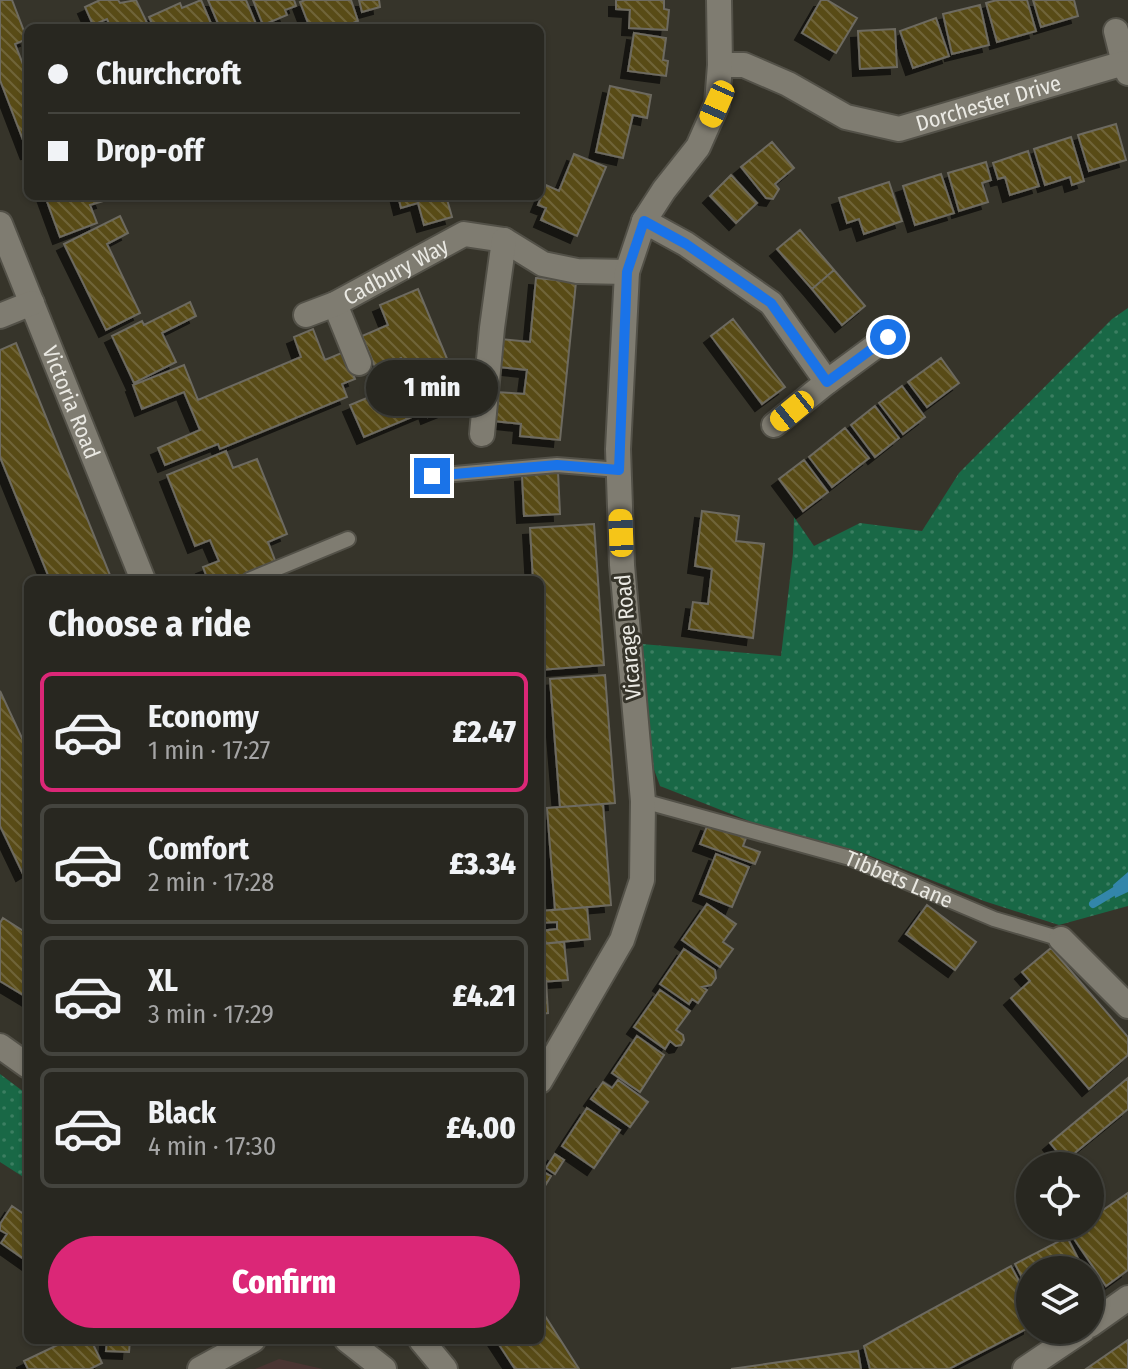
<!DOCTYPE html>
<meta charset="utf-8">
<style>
body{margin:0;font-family:"Fira Sans Condensed",sans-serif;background:#34332d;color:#f1f3f6;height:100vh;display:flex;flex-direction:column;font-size:30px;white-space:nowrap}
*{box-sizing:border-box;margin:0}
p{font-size:26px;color:#a5a5a5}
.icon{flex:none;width:44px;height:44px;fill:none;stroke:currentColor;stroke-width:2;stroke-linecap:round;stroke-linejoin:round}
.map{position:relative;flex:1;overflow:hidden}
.details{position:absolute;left:24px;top:576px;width:520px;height:768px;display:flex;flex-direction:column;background:#282720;border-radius:12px;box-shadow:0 2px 6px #0004,0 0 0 2px #44443e}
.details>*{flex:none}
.top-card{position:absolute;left:24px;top:24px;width:520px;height:176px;border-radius:12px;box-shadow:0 2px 6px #0004,0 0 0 2px #44443e;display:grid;align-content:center;height:176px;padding:0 24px;background:#282720}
.fabs{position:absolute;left:1016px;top:1152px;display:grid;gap:16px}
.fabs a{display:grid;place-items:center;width:88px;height:88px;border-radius:50%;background:#282720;box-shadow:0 2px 6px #0004,0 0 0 2px #44443e;font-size:40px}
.end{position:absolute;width:36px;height:36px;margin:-18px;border:10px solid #1a73e8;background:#fff;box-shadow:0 0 0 4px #fff}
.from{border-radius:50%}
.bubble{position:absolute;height:56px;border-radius:28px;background:#282720;box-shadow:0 2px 6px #0004,0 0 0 2px #44443e;font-size:26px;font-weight:800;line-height:56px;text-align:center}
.car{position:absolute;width:24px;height:48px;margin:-24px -12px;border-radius:10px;box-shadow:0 0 6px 2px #0007;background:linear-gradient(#f5c518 24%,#345 0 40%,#f5c518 0 76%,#345 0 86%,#f5c518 0)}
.top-card b{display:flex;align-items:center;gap:28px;height:76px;font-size:30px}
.top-card b+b{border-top:2px solid #44443e}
.top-card i{width:20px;height:20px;background:#f1f3f6}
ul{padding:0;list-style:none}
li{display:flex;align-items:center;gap:24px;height:120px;margin:0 16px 12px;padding:0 8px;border:4px solid #44443e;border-radius:12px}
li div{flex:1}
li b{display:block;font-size:30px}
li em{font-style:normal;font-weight:800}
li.on{border-color:#db2777}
li>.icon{width:72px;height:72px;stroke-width:1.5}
h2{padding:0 24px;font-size:36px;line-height:96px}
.button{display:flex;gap:16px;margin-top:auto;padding:16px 24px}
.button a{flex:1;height:92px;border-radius:48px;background:#db2777;color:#fff;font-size:32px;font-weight:800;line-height:92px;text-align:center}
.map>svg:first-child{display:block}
</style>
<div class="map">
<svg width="1128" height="1369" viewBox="0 0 1128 1369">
<defs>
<pattern id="green-dots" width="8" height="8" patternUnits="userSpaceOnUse" patternTransform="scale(2)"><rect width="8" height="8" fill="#196846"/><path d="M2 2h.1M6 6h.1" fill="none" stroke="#3b7e61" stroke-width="1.8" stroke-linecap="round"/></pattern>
<pattern id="building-back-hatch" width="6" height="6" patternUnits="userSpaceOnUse" patternTransform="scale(2)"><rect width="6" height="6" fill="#584b17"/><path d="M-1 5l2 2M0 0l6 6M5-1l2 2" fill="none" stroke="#706539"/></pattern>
<filter id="shadow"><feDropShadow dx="-7" dy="7" stdDeviation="0" flood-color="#0009"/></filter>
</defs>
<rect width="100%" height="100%" fill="#36342a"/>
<path fill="#4a3532" d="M 279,1359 L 323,1369 L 255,1369 Z"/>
<path fill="url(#green-dots)" d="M 1128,308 L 1128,906 L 1059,925 L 984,901 L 858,851 L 769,829 L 660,786 L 652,764 L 642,644 L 781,656 L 793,553 L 794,517 L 814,546 L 860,523 L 922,531 L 959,473 L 1112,319 Z
M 0,1074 L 28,1095 L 28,1180 L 0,1162 Z"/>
<path fill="#3386aa" d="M 1128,872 L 1128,892 L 1115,898 L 1113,885 Z"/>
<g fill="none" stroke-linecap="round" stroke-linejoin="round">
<path stroke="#3386aa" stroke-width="8" d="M 1093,904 L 1128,883"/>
</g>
<path fill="url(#building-back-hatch)" stroke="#6d6a60" stroke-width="2" filter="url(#shadow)" d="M 0,0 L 12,0 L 27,39 L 15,44 L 28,77 L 28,153 L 0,80 Z
M 100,0 L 118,0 L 120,3 L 136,0 L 149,27 L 111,28 L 107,19 L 93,25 L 85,7 Z
M 201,0 L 213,28 L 154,28 L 149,17 L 180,3 L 182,8 Z
M 208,0 L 246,0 L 256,24 L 246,28 L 232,28 L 231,26 L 220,28 Z
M 253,0 L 294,0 L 296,6 L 285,10 L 287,15 L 263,25 Z
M 305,0 L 351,0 L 358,21 L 340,28 L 310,28 L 300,2 Z
M 359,0 L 379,0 L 380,7 L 362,12 Z
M 616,0 L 664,0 L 664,9 L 669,10 L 667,30 L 629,28 L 630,10 L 616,9 Z
M 821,0 L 827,0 L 857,18 L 836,53 L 802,33 Z
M 997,0 L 1027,0 L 1036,31 L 997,42 L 986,3 Z
M 1033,0 L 1074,0 L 1078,16 L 1041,27 Z
M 980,5 L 989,45 L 952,54 L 943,14 Z
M 936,18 L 949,56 L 913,68 L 900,31 Z
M 895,29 L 897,67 L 860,69 L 858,31 Z
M 634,33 L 666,38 L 663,60 L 668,61 L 666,76 L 628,71 Z
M 610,86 L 651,95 L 647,118 L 633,115 L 623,158 L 596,152 Z
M 1116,124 L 1126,160 L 1089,171 L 1078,135 Z
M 1071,137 L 1084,181 L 1072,185 L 1070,177 L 1045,185 L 1034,149 Z
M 772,142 L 794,168 L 775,184 L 779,189 L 773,199 L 766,198 L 741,167 Z
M 1028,151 L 1039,186 L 1010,195 L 1005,177 L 998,179 L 993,163 Z
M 574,154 L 606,167 L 577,236 L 541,220 L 546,208 L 538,205 L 546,185 L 559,191 Z
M 986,162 L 991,180 L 982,183 L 988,202 L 959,211 L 948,173 Z
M 941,174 L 954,213 L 915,225 L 903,186 Z
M 731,175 L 757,203 L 736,223 L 710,196 Z
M 889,182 L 902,221 L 864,234 L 859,219 L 847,223 L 839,198 Z
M 45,196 L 101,196 L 103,201 L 90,205 L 97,223 L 60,237 Z
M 398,196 L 446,196 L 452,217 L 424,225 L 418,203 L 401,208 Z
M 120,216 L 128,233 L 107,244 L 140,313 L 106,330 L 64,244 Z
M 800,230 L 834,270 L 812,289 L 777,249 Z
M 834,270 L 865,306 L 842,325 L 812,289 Z
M 536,278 L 576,282 L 560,440 L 520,436 L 521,424 L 494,421 L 497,392 L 524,394 L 527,370 L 499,367 L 501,339 L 530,342 Z
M 418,289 L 465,402 L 428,417 L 426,411 L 364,437 L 350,405 L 410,380 L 401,358 L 376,369 L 362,336 L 388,325 L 380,305 Z
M 190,302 L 196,316 L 162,333 L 176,362 L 134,383 L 112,336 L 142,321 L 144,325 Z
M 733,319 L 785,387 L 762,404 L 711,336 Z
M 313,329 L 325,360 L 344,352 L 355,379 L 342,384 L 347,397 L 220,449 L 218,444 L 165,465 L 158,448 L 200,430 L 184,392 L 142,409 L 133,385 L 184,365 L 198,400 L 301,357 L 294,337 Z
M 16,343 L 112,580 L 50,580 L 0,457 L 0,350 Z
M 941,358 L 959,383 L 927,407 L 908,382 Z
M 902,386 L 925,417 L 903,434 L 879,403 Z
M 875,406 L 899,438 L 875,457 L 851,425 Z
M 845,428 L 869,458 L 832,487 L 809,457 Z
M 226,451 L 233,468 L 257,459 L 287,534 L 268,542 L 276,563 L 233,580 L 208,580 L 203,567 L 219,561 L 210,540 L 195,546 L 167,475 Z
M 804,460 L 828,492 L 803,511 L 779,479 Z
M 558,472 L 560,514 L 524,516 L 522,475 Z
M 702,511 L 739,516 L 736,541 L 764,544 L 753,638 L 689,629 L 693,602 L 708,604 L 712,569 L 695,566 Z
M 594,524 L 604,665 L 540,670 L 540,580 L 533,580 L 530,528 Z
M 605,675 L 615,803 L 560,807 L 550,679 Z
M 0,691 L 28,751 L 28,871 L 23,874 L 0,826 Z
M 603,804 L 611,905 L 555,910 L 547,808 Z
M 708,824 L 746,838 L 743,846 L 760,852 L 755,864 L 700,844 Z
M 716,854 L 749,867 L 732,907 L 700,894 Z
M 707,904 L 736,924 L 723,942 L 733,949 L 720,967 L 682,940 Z
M 927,905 L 976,942 L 955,970 L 906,934 Z
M 587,907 L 590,939 L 540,944 L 540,931 L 557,929 L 557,922 L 540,923 L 540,911 Z
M 3,918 L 28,934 L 28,998 L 0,981 L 0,923 Z
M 564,942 L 568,980 L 540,982 L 540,944 Z
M 1051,948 L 1128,1037 L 1128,1055 L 1089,1089 L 1011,998 L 1030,981 L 1022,972 Z
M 684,949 L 715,970 L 716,978 L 711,985 L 702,987 L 707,990 L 698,1003 L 692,999 L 689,1004 L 660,984 Z
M 546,981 L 548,1013 L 540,1014 L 540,982 Z
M 660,990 L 690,1011 L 676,1030 L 683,1035 L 684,1040 L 681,1045 L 676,1046 L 670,1041 L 665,1049 L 634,1027 Z
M 637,1036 L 664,1055 L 640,1092 L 612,1073 Z
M 1128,1078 L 1128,1109 L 1065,1161 L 1050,1143 Z
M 618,1080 L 648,1102 L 630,1127 L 591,1099 L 603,1082 L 612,1088 Z
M 587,1108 L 620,1130 L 594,1168 L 562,1146 Z
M 555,1154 L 564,1160 L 555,1174 L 546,1168 Z
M 540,1170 L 551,1176 L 540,1194 Z
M 1128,1193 L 1128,1270 L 1106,1286 L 1070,1233 L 1080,1226 L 1090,1226 L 1090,1219 Z
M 12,1206 L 28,1217 L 28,1262 L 1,1243 L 7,1234 L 0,1230 L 0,1224 Z
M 1067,1237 L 1084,1270 L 1030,1270 L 1030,1293 L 1015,1264 Z
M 1011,1266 L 1030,1302 L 1030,1327 L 949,1369 L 870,1369 L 864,1346 Z
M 540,1308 L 579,1369 L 515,1369 L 496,1340 L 540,1340 Z
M 68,1340 L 91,1340 L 102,1363 L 90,1369 L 28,1369 L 24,1361 Z
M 107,1340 L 130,1340 L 129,1352 L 106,1351 Z
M 1128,1340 L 1128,1369 L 1086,1369 Z
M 858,1351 L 861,1369 L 731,1369 Z"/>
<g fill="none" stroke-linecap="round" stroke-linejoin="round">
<g stroke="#535148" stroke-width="18">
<g id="lane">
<path d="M 432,476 L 557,465 L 619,470"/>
<path d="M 249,580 L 348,539"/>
<path id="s1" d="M 643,801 L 850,858 L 994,919 L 1061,939"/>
</g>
</g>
<g stroke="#535148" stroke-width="28">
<g id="street">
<path d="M 1116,31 L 1124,63"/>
<path id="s2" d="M 720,65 L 744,65 L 788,84 L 846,117 L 899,129 L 1124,63 L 1128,73"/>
<path d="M 644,221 L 686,244 L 771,303 L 827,382 L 774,425"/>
<path id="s3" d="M 0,224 L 143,580"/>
<path d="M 335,304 L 359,363"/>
<path id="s4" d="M 306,315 L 335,304 L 464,234 L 504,240 L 543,264 L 577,271 L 627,272"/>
<path d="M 0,316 L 32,303"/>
<path d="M 827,382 L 888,337"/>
<path d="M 482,434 L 492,328 L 504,240"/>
<path d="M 1061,939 L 1128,1006"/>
<path d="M 540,1081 L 622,940 L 642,880 L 643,801 L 622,565 L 618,449 L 627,272 L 644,221 L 664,190 L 698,147 L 717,104 L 720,65 L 719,0"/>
<path d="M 200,1369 L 253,1340"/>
</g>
</g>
<g stroke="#535148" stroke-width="28">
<path id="secondary" d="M 0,1046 L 28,1066
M 1090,1325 L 1128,1298
M 347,1340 L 384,1369
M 421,1340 L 445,1369
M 1025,1369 L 1083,1330"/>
</g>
<use href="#lane" stroke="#7f7c71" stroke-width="14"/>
<use href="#street" stroke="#7f7c71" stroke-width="24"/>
<use href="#secondary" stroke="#7f7c71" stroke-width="24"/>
</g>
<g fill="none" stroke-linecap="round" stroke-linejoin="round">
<path stroke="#1a73e8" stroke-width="10" d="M 432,476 L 557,465 L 619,470 L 627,272 L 644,221 L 686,244 L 771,303 L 827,382 L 888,337"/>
</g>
<g text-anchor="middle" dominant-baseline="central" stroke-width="6" stroke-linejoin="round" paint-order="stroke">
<g font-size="22" fill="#eae9e3" stroke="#36342a">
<text stroke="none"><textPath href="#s2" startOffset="286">Dorchester Drive</textPath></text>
<text stroke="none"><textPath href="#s4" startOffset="100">Cadbury Way</textPath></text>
<text stroke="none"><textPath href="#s3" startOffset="192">Victoria Road</textPath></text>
<text transform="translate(628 637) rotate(-95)">Vicarage Road</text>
<text stroke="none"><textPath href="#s1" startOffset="268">Tibbets Lane</textPath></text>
</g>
</g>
</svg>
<div class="fabs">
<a><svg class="icon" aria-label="locate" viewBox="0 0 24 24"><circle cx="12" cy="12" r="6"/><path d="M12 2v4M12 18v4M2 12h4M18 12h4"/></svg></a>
<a><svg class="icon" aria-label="layers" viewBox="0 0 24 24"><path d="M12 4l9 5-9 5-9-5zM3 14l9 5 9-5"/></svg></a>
</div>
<i class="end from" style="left:888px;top:337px"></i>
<i class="end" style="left:432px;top:476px"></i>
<div class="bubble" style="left:366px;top:360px;width:132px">1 min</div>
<i class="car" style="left:717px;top:104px;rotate:204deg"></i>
<i class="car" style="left:792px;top:411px;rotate:231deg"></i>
<i class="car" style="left:621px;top:533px;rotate:358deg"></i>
<div class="top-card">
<b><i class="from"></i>Churchcroft</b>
<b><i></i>Drop-off</b>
</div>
<section class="details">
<h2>Choose a ride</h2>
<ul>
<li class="on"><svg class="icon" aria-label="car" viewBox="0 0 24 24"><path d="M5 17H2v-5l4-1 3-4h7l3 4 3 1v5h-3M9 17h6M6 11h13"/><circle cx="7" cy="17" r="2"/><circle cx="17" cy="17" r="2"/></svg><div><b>Economy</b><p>1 min · 17:27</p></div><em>£2.47</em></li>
<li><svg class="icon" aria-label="car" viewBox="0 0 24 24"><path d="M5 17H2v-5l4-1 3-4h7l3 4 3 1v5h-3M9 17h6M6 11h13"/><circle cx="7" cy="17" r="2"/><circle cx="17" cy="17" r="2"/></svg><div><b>Comfort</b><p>2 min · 17:28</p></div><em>£3.34</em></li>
<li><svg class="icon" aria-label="car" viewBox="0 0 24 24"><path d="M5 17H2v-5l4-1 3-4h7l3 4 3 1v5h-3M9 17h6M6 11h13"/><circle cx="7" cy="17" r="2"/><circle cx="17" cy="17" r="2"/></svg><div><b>XL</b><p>3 min · 17:29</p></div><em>£4.21</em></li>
<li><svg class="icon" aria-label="car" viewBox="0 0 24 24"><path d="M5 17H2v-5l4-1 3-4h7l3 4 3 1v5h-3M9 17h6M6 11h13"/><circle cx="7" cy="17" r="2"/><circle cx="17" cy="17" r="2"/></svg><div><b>Black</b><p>4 min · 17:30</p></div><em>£4.00</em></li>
</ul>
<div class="button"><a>Confirm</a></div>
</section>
</div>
